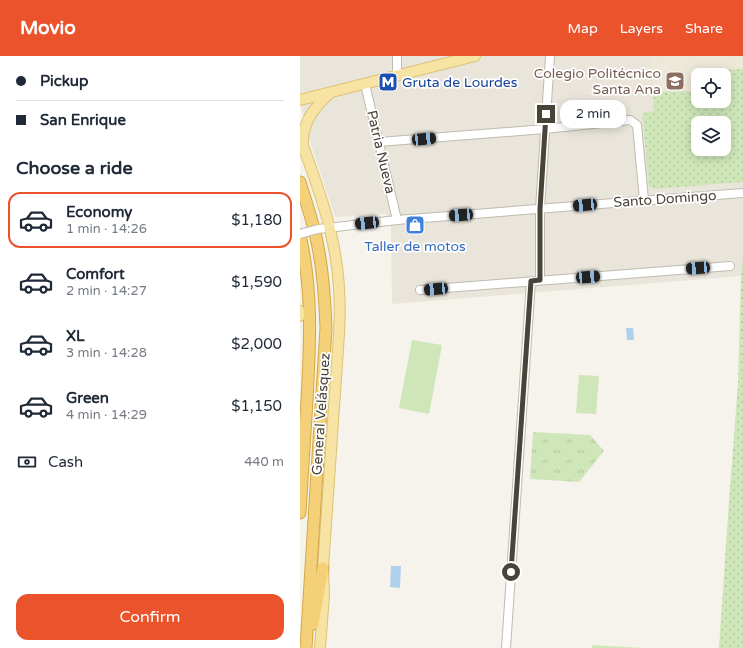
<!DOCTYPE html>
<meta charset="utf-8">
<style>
body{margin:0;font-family:"Varela Round",sans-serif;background:#f6f6f7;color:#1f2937;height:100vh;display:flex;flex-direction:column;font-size:15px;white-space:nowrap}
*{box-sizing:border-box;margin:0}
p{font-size:13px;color:#747a83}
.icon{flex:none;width:22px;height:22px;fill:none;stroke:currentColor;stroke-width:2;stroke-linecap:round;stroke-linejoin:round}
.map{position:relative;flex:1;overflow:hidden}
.panel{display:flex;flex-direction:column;background:#fff;width:300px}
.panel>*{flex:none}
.hud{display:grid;align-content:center;height:88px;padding:0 16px;background:#fff}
.controls{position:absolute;left:391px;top:12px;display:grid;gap:8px}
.controls a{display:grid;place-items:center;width:40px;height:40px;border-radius:8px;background:#fff;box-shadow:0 2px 10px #0003;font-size:20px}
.end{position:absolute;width:18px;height:18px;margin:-9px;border:5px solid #49443a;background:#fff;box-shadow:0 0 0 2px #fff}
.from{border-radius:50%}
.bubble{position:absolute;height:28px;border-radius:12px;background:#fff;box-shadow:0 2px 10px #0003;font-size:13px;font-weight:600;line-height:28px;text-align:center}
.car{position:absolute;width:12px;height:24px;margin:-12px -6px;border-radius:5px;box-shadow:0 0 3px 1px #0007;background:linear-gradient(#222 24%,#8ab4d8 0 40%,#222 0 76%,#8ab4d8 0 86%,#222 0)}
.hud b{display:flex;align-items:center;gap:14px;height:38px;font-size:15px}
.hud b+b{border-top:1px solid #e0e1e3}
.hud i{width:10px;height:10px;background:#1f2937}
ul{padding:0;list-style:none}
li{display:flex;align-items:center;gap:12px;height:56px;margin:0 8px 6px;padding:0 8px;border:2px solid transparent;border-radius:12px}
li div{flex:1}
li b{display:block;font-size:15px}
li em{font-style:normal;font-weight:600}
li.on{border-color:#eb532d}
li>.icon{width:36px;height:36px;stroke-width:1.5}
h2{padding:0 16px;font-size:18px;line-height:48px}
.pay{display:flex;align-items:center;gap:10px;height:44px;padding:0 16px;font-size:15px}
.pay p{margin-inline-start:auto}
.action{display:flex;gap:8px;margin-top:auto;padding:8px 16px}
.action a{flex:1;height:46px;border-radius:12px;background:#eb532d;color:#fff;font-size:16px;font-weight:600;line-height:46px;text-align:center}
header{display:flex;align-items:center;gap:24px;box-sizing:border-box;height:56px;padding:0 20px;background:#eb532d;color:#fff}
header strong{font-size:19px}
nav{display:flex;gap:22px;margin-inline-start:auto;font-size:14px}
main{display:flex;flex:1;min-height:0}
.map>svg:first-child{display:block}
</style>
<header>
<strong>Movio</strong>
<nav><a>Map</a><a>Layers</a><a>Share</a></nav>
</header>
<main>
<section class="panel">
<div class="hud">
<b><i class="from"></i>Pickup</b>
<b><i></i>San Enrique</b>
</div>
<h2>Choose a ride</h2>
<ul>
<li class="on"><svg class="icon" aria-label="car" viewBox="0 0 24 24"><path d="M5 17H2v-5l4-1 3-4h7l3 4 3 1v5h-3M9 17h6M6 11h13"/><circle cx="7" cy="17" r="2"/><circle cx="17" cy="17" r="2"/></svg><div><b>Economy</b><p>1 min · 14:26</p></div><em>$1,180</em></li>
<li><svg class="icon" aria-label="car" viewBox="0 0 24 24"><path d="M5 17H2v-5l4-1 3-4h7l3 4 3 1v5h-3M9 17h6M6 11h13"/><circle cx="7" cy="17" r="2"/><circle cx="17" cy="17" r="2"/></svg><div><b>Comfort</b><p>2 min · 14:27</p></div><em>$1,590</em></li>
<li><svg class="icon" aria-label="car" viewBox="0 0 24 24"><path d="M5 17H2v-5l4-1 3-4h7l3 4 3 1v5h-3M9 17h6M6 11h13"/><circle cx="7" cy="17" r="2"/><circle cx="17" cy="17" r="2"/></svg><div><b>XL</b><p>3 min · 14:28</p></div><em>$2,000</em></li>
<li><svg class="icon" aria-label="car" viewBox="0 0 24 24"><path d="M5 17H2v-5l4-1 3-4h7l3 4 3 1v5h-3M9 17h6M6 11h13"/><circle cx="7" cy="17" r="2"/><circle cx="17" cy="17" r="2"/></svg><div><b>Green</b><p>4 min · 14:29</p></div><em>$1,150</em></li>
</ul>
<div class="pay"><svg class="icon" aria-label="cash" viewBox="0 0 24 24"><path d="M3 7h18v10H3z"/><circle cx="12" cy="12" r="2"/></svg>Cash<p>440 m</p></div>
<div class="action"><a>Confirm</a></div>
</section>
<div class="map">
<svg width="443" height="592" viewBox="0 0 443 592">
<defs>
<pattern id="grass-tufts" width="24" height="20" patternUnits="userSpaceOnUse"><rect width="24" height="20" fill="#cfe6b9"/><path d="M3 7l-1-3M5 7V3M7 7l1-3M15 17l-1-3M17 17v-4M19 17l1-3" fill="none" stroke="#b3c6a0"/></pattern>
<pattern id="park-dots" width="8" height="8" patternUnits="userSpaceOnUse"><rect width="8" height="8" fill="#cfe6b9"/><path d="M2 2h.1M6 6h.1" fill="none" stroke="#b3c6a0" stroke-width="1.8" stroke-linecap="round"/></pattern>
</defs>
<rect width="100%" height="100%" fill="#f5f3ec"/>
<path fill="#e9e5db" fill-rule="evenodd" d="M 0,0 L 443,0 L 443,201 L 441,220 L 92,248 L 91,171 L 86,158 L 35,161 L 11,89 L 0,46 ZM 398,19 L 424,19 L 424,45 L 398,45 ZM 398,67 L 424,67 L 424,93 L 398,93 Z"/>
<path fill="#ede8d8" d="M 351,0 L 360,2 L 360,0 L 443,0 L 443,13 L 398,15 L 397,35 L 353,36 Z"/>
<path fill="url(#grass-tufts)" d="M 233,376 L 290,379 L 304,395 L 279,426 L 230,423 Z
M 292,589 L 343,592 L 292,592 Z"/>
<path fill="url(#park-dots)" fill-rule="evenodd" d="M 443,13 L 443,126 L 354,133 L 349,131 L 342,57 L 354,55 L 353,36 L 397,35 L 398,15 ZM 398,19 L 424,19 L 424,45 L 398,45 ZM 398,67 L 424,67 L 424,93 L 398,93 Z
M 443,201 L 443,592 L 419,592 L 429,445 L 438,328 L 441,220 Z"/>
<path fill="#cfe6b9" d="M 112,284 L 142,289 L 129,358 L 99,352 Z
M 279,319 L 299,320 L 296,358 L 276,357 Z"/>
<path fill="#aed0ec" d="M 326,272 L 333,272 L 334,284 L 327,284 Z
M 91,510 L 101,510 L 100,532 L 90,531 Z"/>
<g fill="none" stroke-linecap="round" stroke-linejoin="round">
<g stroke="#c0bbaf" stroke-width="10">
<path id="minor" d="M 97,0 L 97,20
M 65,28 L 97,164
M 79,86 L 245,73 L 330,64 L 337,69 L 344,144
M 18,173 L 97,164 L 443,137
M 240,224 L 240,153 L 250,0
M 120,234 L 430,210
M 206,592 L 231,225"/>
</g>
<g stroke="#ddc273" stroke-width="12">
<path id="major" d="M 0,44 L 175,0
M 0,81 C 11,113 24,145 31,178 C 39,211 41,244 39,278 L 23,512 L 24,539 L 20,592
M 3,88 C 2,67 14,51 29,38
M 0,255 L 0,260"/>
</g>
<g stroke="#d4a748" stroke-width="13">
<path id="highway" d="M 0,126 C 6,146 13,166 17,186 C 23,214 25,243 26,272 L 6,592
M 0,179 C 13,235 10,287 7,344 C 5,382 2,419 0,457
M 13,568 L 23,512"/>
</g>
<use href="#minor" stroke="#fff" stroke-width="8"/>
<use href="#major" stroke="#f7e3a3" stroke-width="10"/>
<use href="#highway" stroke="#f4d179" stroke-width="11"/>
<g stroke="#c0bbaf" stroke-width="10" stroke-linecap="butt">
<path id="minor-bridge" d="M 0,178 L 18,173"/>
</g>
<use href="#minor-bridge" stroke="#fff" stroke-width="8"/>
</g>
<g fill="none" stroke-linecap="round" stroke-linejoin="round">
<path stroke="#49443a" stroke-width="5" d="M 211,516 L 231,225 L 240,224 L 240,153 L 246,58"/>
</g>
<defs>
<g id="school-square" transform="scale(1)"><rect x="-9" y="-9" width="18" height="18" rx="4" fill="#8d6e63" stroke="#fff"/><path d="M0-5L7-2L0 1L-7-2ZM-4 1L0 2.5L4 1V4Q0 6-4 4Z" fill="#fff"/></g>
<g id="metro-square" transform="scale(1)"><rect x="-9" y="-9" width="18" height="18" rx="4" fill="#1a4fb4" stroke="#fff"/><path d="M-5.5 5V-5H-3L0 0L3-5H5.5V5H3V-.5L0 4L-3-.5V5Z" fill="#fff"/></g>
<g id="shop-square" transform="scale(1)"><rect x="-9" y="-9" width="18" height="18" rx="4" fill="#3f7fe0" stroke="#fff"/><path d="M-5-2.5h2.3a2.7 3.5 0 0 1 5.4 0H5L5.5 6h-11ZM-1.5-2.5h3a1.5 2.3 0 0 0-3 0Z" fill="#fff"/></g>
</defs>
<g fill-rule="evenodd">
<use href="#school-square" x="375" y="25"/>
<use href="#metro-square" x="88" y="26"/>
<use href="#shop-square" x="115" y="169"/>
</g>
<g text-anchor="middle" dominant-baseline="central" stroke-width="3.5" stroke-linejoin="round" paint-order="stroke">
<g font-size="14" fill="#785e54" stroke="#fff" text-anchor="end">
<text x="361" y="17">Colegio Politécnico<tspan x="361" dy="16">Santa Ana</tspan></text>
</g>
<g font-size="14" fill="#164399" stroke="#fff" text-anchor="start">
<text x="102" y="26">Gruta de Lourdes</text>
</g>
<g font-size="14" fill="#49443a" stroke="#fff">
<text transform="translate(81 96) rotate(77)">Patria Nueva</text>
<text transform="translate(365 143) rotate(-4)">Santo Domingo</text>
<text transform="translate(21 358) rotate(-86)">General Velásquez</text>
</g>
<g font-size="14" fill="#366cbe" stroke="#fff">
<text x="115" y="190">Taller de motos</text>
</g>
</g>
</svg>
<div class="controls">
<a><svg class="icon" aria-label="locate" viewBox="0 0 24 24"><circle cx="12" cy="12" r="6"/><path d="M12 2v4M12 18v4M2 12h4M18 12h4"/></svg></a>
<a><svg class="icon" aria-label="layers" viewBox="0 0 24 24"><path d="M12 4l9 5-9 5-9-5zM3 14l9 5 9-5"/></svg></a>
</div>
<i class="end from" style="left:211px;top:516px"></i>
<i class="end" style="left:246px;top:58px"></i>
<div class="bubble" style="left:260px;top:44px;width:66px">2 min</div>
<i class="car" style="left:124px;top:83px;rotate:85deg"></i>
<i class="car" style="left:285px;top:149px;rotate:265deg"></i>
<i class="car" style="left:161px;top:159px;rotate:266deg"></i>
<i class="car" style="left:67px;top:167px;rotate:264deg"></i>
<i class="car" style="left:398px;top:212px;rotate:266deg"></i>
<i class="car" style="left:288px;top:221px;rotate:86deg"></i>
<i class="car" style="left:136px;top:233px;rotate:265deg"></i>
</div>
</main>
